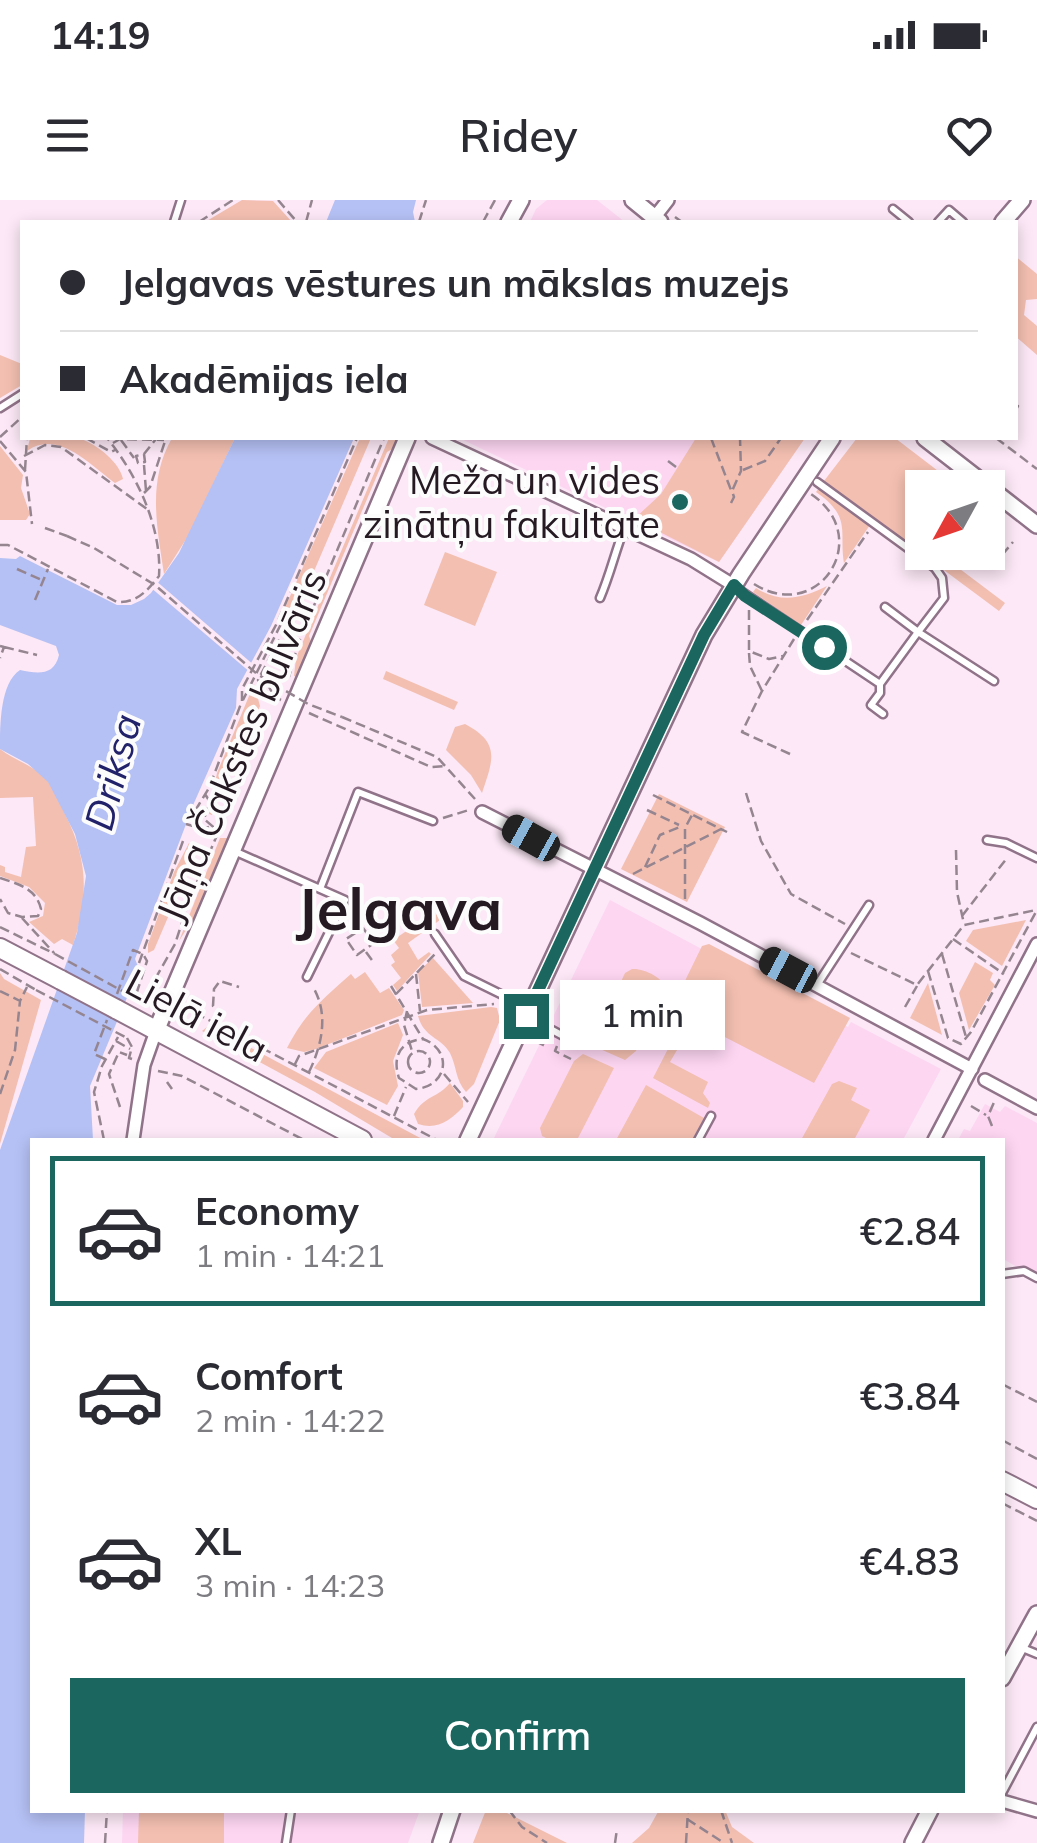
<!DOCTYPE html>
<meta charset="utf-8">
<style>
body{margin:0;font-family:Mulish,sans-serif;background:#f7f7f7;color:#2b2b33;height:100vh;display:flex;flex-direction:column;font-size:38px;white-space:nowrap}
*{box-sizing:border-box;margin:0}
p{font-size:32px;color:#7c7c81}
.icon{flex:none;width:55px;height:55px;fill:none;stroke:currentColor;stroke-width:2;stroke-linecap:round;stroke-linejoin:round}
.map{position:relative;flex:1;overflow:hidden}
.drawer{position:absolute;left:30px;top:938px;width:975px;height:675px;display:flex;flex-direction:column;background:#fff;border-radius:0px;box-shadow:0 5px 15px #0003}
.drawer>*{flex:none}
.banner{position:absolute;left:20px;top:20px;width:998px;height:220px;border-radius:0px;box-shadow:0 5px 15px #0003;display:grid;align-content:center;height:220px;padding:0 40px;background:#fff}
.needle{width:65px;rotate:230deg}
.controls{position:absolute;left:905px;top:270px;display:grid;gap:20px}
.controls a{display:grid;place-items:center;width:100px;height:100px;border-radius:0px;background:#fff;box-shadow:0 5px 15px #0003;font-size:50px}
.end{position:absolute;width:45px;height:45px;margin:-22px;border:12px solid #1b6760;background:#fff;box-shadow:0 0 0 5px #fff}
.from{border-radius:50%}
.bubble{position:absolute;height:70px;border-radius:0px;background:#fff;box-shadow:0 5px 15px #0003;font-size:32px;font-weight:600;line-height:70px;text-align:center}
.car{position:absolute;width:30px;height:60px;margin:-30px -15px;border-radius:12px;box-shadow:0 0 8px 2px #0007;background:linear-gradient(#222 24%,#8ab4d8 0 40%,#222 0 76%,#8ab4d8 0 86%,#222 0)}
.banner b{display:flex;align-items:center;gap:35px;height:95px;font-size:38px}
.banner b+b{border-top:2px solid #e1e1e2}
.banner i{width:25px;height:25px;background:#2b2b33}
ul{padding:18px 0 0;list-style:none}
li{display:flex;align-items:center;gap:30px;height:150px;margin:0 20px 15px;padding:0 20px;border:5px solid transparent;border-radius:0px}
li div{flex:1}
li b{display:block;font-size:38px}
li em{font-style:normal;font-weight:600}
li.active{border-color:#1b6760}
li>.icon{width:90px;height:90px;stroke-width:1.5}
.cta{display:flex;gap:20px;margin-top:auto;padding:20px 40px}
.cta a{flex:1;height:115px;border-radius:0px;background:#1b6760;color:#fff;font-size:40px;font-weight:600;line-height:115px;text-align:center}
.status{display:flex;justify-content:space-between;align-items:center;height:70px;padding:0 50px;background:#fff;direction:ltr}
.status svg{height:28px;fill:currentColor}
header{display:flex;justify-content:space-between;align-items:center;height:130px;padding:0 40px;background:#fff;font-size:45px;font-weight:600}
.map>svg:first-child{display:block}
</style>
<div class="status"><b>14:19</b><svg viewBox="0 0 49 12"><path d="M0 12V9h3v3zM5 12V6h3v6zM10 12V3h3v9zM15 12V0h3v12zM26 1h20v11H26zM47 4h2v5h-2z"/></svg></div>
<header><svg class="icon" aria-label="menu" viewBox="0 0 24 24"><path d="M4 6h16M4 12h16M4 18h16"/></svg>Ridey<svg class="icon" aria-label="heart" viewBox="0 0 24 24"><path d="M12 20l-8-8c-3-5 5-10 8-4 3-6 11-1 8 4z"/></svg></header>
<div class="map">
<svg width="1037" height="1643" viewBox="0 0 1037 1643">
<rect width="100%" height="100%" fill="#fce8f6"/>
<path fill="#fdd6f2" d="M 547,0 L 597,0 L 625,22 L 530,22 L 536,9 Z
M 459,238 L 805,238 L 719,362 Z
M 610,700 L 848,827 L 851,822 L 941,869 L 903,940 L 493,940 Z
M 985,904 L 1000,912 L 1005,906 L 1037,923 L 1037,1078 L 1003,1059 L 1002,940 L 958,940 L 964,929 L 970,931 Z
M 123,1610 L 420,1610 L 408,1643 L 122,1643 Z"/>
<path fill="#f3bfb1" d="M 242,0 L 273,1 L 292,22 L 205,22 Z
M 1015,56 L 1037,74 L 1037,99 L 1026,100 L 1024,115 L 1037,126 L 1037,155 L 1015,136 Z
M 0,155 L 22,164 L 22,185 L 0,198 Z
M 30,238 C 45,237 67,234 81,239 C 98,245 120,263 123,279 L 115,283 C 90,265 58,229 27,251 Z
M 172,238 L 235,238 L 190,333 L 164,374 C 157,326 147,282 172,238 Z
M 360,238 L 371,238 L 291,425 L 280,419 Z
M 389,238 L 398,238 L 394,248 L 387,252 L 309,436 L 312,444 L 297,477 L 294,476 L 296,458 Z
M 696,238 L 805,238 L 719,362 L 634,319 L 661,294 Z
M 857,238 L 895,238 L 959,287 L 922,288 L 922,352 L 953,353 L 948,360 L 1005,403 L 999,411 L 824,281 Z
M 0,246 L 23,275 L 21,288 L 30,314 L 26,320 L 0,320 Z
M 819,288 L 870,325 L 844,363 C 839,331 852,317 816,292 Z
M 445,352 L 497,372 L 475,426 L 424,405 Z
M 827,386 L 801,425 L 753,392 L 756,388 C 781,404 803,398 827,386 Z
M 386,471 L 458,502 L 454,510 L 383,479 Z
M 254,484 L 260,506 L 212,615 L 209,614 L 217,573 Z
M 465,524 C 501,543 493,560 482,593 L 471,575 L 446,550 L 455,527 Z
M 0,549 C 14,560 33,565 46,579 C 55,588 60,603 65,614 C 88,659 89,697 73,745 L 62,739 L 54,744 L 29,722 L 43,716 L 45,703 L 29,687 L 0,676 L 0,665 L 5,667 L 5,672 L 21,677 L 26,647 L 36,646 L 33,597 L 0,598 Z
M 659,594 L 725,627 L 687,702 L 621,669 Z
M 220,638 L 228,638 L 196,714 L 179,741 Z
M 189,643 L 198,647 L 154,750 L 148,753 L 148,744 L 174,672 Z
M 435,712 L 440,720 L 408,743 L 418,760 L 429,752 L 431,754 L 397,791 L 393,785 L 401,778 L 391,765 L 395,762 L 391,755 L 399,748 L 393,740 Z
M 1026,720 L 1002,766 L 966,741 L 973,730 Z
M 709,744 L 850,818 L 814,883 L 686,817 L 681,789 L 702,746 Z
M 433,758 L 473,803 L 422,807 L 418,772 Z
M 975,762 L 993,773 L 990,780 L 995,785 L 969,830 L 959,793 Z
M 632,769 C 644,768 664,778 667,790 L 636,851 L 625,860 L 600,849 L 596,835 L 625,773 Z
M 365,772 L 380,793 L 389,788 L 404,810 L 402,815 L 316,849 L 304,852 L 287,848 C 305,813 322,800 351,774 L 355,779 Z
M 0,773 L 4,779 L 41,800 L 0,944 Z
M 928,783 L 942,835 L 910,818 Z
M 491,807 L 497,808 L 500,820 L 474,884 L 466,892 C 455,879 457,867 450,853 C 441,837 424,838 418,816 Z
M 398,823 L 403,835 L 393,861 L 398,886 L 387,905 L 314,868 L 326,852 Z
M 207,827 L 212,827 L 424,940 L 392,938 L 315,892 L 202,831 Z
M 660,834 L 680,845 L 670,862 L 708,882 L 703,893 L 710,903 L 708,908 L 653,878 L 670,845 L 658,838 Z
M 583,854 L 614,868 L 577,940 L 550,940 L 542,936 L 540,928 L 574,861 Z
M 839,881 L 857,888 L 851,900 L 870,910 L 854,940 L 801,940 L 832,884 Z
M 450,883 L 463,901 L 463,907 C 450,921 437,930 418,924 L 414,914 C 425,895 438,898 450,883 Z
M 646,885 L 704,918 L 692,940 L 616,940 Z
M 139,1610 L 224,1610 L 224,1643 L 138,1643 Z
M 486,1610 L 501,1610 L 567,1643 L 473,1643 Z
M 659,1610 L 725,1610 L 732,1627 L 754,1643 L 632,1643 L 649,1628 Z"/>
<path fill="#b5c0f4" d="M 335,0 L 416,0 L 413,12 L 415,22 L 326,22 Z
M 235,238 L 354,238 L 271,426 L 237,489 L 236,508 L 194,603 L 135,759 L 139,769 L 90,886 L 93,940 L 32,940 L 32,1610 L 85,1610 L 84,1643 L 0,1643 L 0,950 L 77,733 L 86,676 L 75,634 L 48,582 L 28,564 L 0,549 C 0,525 0,483 20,470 C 38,474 54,476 59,455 L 56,446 L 0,425 L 0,358 L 16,359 L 20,356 L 117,405 L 131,405 L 144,399 L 151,393 L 179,353 Z"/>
<path fill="#fce8f6" d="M 155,380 L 255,466 L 251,473 L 150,387 Z"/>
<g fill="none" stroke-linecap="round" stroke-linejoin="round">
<g stroke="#907388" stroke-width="11">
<path id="lane" d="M 893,9 L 909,22
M 174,22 L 181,0
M 938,22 L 949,10 L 963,22
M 0,208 L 22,194
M 817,282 L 935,368 L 942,378 L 944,398 L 918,432 L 885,407
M 735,387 L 880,484 L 918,432 L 994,481
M 600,398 C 610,375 615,352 624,329
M 880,484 L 880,493 L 871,505 L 883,514
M 987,640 L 1006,643 L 1037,658
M 234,651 L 345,700 L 307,777
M 320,689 L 358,592 L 433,621
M 435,734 L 464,776 L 529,808
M 817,785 L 869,705
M 528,817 L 567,838
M 698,940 L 711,916
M 1002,1074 L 1024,1071 L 1037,1078
M 1020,1447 L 1037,1454
M 1002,1593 L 1037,1527
M 286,1643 L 291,1610"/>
</g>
<g stroke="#907388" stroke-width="16">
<path id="street" d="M 654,18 L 668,0
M 432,238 L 691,359 L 733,385
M 482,612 L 700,723 L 972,869
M 985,880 L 1037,908
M 133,940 L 144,865 L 156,831
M 934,940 L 1037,744
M 1002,1601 L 1037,1611"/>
</g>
<g stroke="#907388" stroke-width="20">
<path id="secondary" d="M 633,0 L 660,22
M 509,22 L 521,0
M 1003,22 L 1022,0
M 925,238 L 1037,325
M 156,831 L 407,238
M 468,940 L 704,435 L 741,374 L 832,238
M 1002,1478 L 1037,1414
M 441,1643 L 452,1610
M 913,1643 L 930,1610"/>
</g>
<g stroke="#907388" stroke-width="22">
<path id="primary" d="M 0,748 L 61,780
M 116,809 L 362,940
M 1002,1281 L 1037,1299"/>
</g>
<path stroke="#958590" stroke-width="2.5" stroke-dasharray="10 5" stroke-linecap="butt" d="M 278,0 L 297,22
M 675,17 L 682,22
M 199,22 L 233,0
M 306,22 L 312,0
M 419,22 L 426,0
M 483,22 L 495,0
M 1015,206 L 1018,206 L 1015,211
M 0,237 L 22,217
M 86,238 L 111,252 L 115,250
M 711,238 L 731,290
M 996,238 L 1037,269
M 121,240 L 134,258
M 0,241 L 26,272 L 32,324
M 113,243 L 120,239 L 164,240
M 144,254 L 145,262 L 138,263 L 136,256 L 144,254 L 156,239
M 24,256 L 45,245 L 61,247 L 147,309
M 668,261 L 676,267
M 144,265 L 146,291
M 25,270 L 27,238
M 743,270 L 765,261 L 781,238
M 144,293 L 150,287 L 166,238
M 731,303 L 734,297 L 732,291 L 741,271 L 740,238
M 45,328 L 67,336
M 0,345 L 8,345 L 117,402 C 137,403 147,391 159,376 C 162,327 137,275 107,238
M 1002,355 L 1013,342
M 17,369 L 42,380
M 754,384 C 819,425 875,337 811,294
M 35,400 L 48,369
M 749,410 L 749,451 L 769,459 L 783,456
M 807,420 L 868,332
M 0,446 L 4,447 L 0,458
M 4,447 L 37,455
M 749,453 L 750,466 L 762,491
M 270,459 L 282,465
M 289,477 L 298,444 L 384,238
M 274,496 L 269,487 L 275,478 L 278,482 L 276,486
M 243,500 L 281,424 L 286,427 L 258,480 L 268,494 L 281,500
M 309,513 L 431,567 L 445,566
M 342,517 L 437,557 L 475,599
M 790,554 L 742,532 L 762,491 L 794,439
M 746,593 L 761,641 L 791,694 L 845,724
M 205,594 L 210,602 L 204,619 L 217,630
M 653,595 L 727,632
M 647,610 L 679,625
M 195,611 L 209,588 L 242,501 L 242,489 L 277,423 L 357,238
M 443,618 L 469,610
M 186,624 L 203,629 L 209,627
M 956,650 L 957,692 L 964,724
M 645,667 L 660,635 L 682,626
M 633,674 L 721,629
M 0,678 C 18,684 36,688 41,709 L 38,716 L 22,717 L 8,713 L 0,699
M 685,699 L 685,628 L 692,615
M 962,716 L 1007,658
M 22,718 L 54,753
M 346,725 L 353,733
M 0,727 L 55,754
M 363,728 L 374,743 L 357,755 L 346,739 Z
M 953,739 L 1004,774
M 366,752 L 374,763
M 851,753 L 917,785 L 964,725 L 1036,710
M 942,754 L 966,837
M 139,763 L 183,641
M 0,769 L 36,790
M 928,771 L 948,838 L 961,844 L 971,832 L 1037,710
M 416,774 L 420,811
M 391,786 L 423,839 C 453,850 448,886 416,889 L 399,878 C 392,857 400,841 423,839
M 0,791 L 20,801 L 27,787
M 117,794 L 133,750 L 143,754 L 147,761 L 136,795
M 396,794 L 435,754
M 135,798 L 146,795 L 175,744 L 189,701 L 254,548 L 262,539
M 182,806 L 437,940
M 905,807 L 917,786
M 407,811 L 404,825 L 412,851
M 224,817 L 213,806 L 214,789 L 220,781 L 239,787
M 537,836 L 551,843
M 127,838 L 132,847 L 129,858 L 132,859
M 116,841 L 130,849
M 535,841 L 545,846 L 544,849
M 557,846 L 555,851 L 571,859
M408 862a11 11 0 1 1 22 0a11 11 0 1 1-22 0Z
M 105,859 L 94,854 L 107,820
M 295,864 L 299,856 L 427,810 L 494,804
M 158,871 L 182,876 L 304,940
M 309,872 C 322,845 329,814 313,787
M 444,874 L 468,902
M 167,882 L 172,889
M 0,894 L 15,850 L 20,801
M 971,906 L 986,915
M 120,907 L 109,874 L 119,852 L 127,855
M 394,916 L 406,887
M 992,926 L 988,916 L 995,900
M 104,940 L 94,892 L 102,866 L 118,837
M 1002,1184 L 1037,1202
M 1002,1240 L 1037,1259
M 1002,1303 L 1037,1321
M 509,1610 L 522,1627 L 547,1643
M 721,1610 L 732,1643
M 687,1619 L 724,1643
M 105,1643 L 107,1610
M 615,1643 L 617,1629
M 686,1643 L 688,1610"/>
<use href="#lane" stroke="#fff" stroke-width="6"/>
<use href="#street" stroke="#fff" stroke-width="11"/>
<use href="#secondary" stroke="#fff" stroke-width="15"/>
<use href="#primary" stroke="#fff" stroke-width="18"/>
<g stroke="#907388" stroke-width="22" stroke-linecap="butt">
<path id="primary-bridge" d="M 61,780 L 116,809"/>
</g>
<path stroke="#958590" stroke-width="2.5" stroke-dasharray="10 5" stroke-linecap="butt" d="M 67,336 L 94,348 L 155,385 L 257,474 L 308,504 L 342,517
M 55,754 L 135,798
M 36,790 L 127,838"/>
<use href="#primary-bridge" stroke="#fff" stroke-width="18"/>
</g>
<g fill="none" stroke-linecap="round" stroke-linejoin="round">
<path stroke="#1b6760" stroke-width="12" d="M 526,816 L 704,435 L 734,385 L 745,396 L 824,447"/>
</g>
<circle fill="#1b6760" stroke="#fcfcfc" stroke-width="4" cx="680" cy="302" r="10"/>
<g text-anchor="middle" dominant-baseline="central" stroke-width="8" stroke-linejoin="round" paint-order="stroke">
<g font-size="38" fill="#251922" stroke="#fcfcfc" text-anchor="end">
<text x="660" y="280">Meža un vides<tspan x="660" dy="44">zinātņu fakultāte</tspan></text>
</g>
<g font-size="38" fill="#251922" stroke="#fcfcfc">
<text transform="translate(241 545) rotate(-67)">Jāņa Čakstes bulvāris</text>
<text transform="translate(197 815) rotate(28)">Lielā iela</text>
</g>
<g font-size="40" font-style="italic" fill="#22226b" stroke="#fcfcfc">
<text transform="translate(112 572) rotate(-75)">Driksa</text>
</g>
<g font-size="58" font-weight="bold" fill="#251922" stroke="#fcfcfc">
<text x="399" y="708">Jelgava</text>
</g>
</g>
</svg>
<div class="controls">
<a><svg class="needle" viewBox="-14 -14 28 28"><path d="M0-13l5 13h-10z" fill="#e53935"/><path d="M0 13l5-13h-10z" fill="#7c7c81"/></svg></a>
</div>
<i class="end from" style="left:824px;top:447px"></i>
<i class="end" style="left:526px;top:816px"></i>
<div class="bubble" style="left:560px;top:780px;width:165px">1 min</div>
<i class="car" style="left:531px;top:638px;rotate:299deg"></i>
<i class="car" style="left:788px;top:770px;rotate:298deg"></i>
<div class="banner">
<b><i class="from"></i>Jelgavas vēstures un mākslas muzejs</b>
<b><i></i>Akadēmijas iela</b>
</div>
<section class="drawer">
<ul>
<li class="active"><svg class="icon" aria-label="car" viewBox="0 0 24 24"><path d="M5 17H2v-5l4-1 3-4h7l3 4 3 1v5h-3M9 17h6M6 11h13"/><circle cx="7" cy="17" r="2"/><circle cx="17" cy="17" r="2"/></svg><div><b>Economy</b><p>1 min · 14:21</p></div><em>€2.84</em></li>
<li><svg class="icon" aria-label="car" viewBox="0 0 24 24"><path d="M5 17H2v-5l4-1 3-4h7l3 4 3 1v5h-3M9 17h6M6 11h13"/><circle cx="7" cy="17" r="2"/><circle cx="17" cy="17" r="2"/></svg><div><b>Comfort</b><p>2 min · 14:22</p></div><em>€3.84</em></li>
<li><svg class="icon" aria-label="car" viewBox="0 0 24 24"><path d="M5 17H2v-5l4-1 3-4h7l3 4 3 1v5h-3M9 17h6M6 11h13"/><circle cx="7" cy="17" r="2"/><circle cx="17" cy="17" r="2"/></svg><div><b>XL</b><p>3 min · 14:23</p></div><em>€4.83</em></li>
</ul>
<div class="cta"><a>Confirm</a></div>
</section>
</div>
